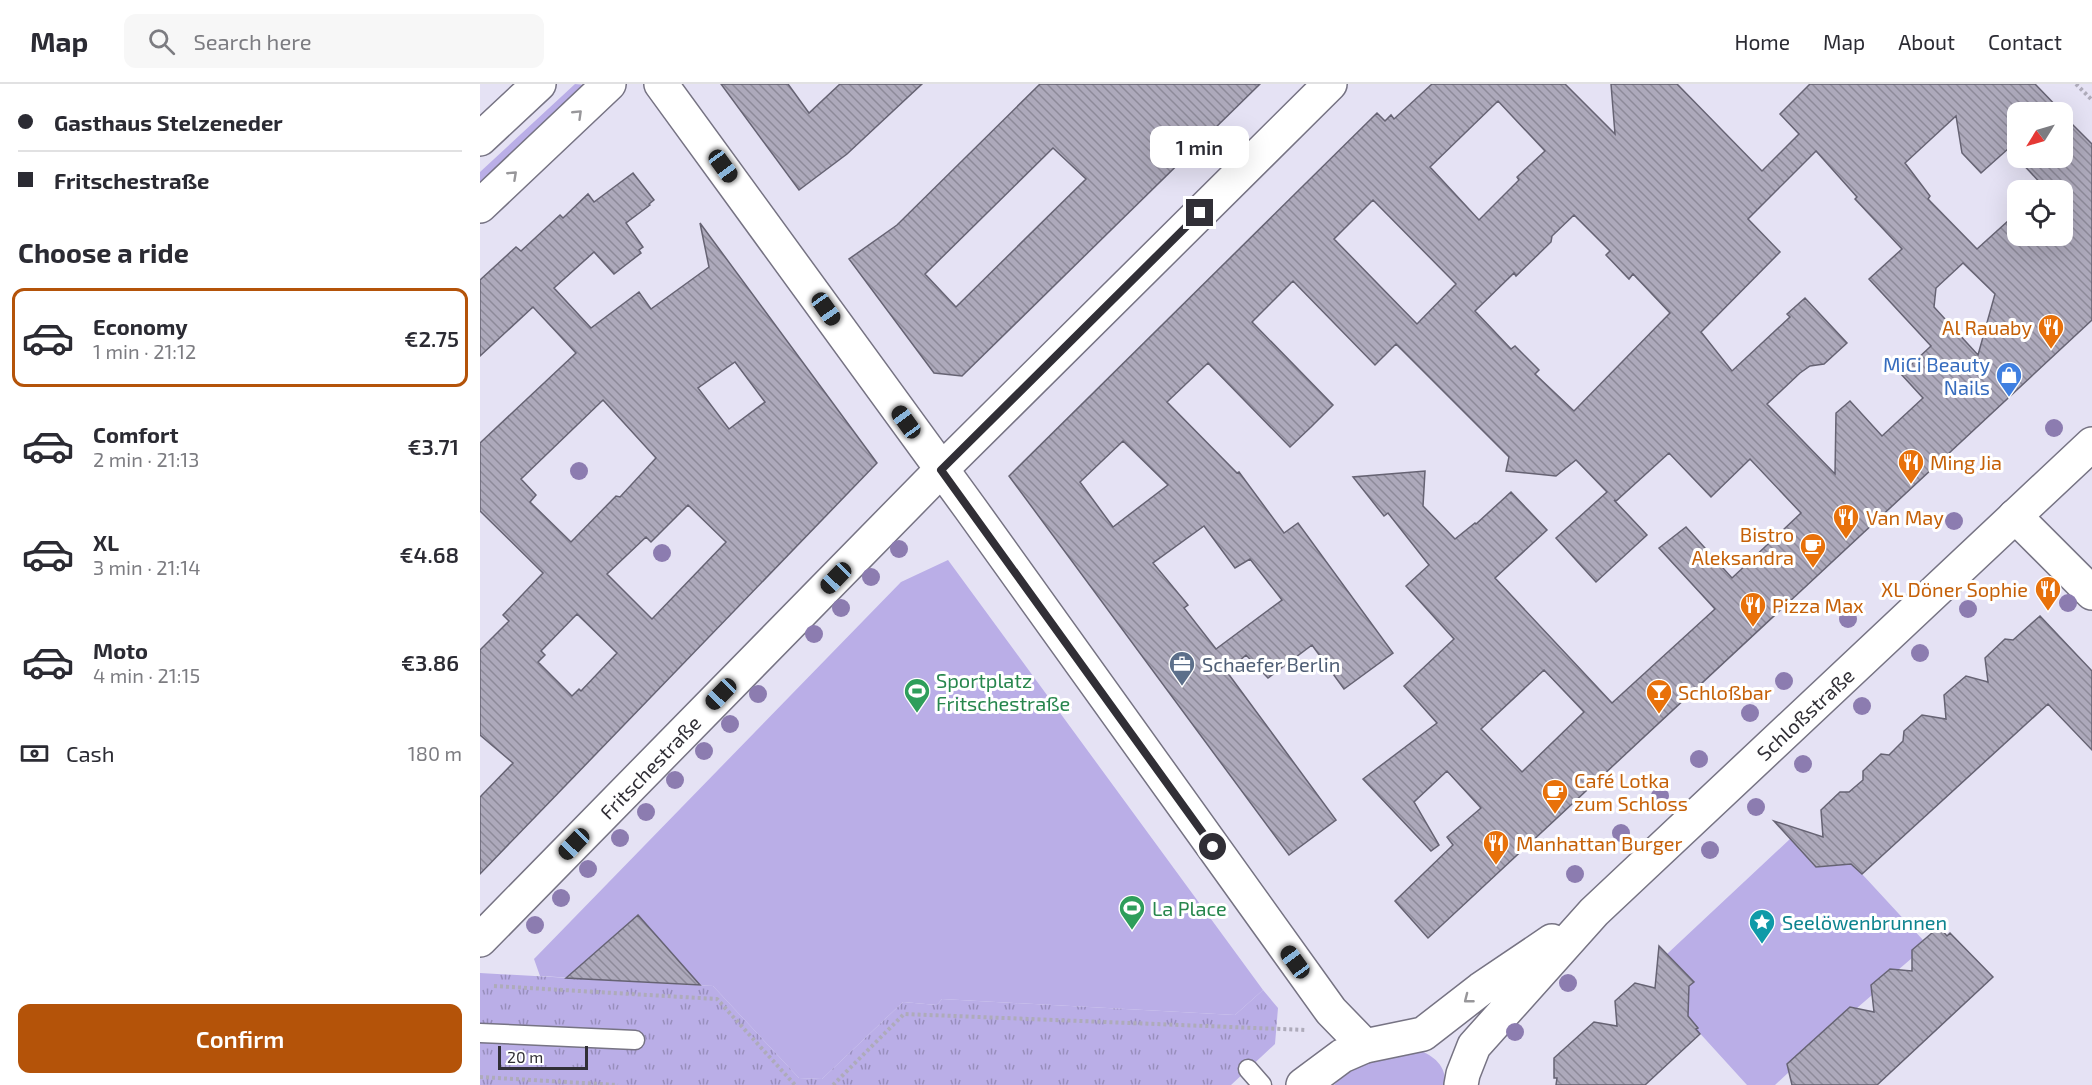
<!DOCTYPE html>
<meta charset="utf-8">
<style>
body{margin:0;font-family:"Exo 2",sans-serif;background:#f7f7f7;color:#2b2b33;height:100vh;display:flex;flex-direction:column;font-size:22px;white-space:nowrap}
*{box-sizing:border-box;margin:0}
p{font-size:20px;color:#7c7c81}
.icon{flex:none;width:33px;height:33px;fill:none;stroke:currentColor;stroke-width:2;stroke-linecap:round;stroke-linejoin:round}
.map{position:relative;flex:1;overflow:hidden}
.panel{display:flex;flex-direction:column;background:#fff;width:480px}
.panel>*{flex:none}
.banner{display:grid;align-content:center;height:132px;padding:0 18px;background:#fff}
.needle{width:39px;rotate:233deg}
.tools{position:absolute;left:1527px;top:18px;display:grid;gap:12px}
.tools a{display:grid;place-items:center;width:66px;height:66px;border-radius:12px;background:#fff;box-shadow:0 6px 24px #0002;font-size:30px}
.scale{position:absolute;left:18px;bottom:15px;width:90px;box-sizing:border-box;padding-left:6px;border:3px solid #312f36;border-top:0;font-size:16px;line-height:21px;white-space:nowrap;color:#312f36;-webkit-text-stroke:4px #fff;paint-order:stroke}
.end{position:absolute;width:27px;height:27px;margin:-14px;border:8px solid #312f36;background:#fff;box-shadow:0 0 0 3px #fff}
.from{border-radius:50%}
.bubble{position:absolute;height:42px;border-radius:12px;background:#fff;box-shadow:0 6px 24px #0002;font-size:20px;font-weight:600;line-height:42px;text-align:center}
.car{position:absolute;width:18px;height:36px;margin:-18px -9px;border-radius:8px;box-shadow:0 0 4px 2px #0007;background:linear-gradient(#222 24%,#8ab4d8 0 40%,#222 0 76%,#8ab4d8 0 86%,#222 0)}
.banner b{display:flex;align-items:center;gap:21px;height:57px;font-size:22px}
.banner b+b{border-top:2px solid #e1e1e2}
.banner i{width:15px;height:15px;background:#2b2b33}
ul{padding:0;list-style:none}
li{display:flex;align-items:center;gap:18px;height:99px;margin:0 12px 9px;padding:0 6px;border:3px solid transparent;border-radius:12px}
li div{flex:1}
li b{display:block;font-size:22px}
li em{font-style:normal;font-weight:600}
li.current{border-color:#b45309}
li>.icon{width:54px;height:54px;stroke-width:1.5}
h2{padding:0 18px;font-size:27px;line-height:72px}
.pay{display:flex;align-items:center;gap:15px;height:66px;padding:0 18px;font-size:22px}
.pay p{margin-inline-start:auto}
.button{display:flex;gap:12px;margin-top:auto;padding:12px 18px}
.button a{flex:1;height:69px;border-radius:12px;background:#b45309;color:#fff;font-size:24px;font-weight:600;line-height:69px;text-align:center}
header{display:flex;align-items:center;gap:36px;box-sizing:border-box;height:84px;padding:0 30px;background:#fff;border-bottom:2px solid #e1e1e2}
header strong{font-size:28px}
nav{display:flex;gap:33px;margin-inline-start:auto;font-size:21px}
.search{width:420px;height:54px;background:#f7f7f7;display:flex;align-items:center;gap:15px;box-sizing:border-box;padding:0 21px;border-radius:12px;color:#7c7c81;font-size:22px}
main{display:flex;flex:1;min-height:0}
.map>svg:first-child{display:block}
</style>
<header>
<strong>Map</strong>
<div class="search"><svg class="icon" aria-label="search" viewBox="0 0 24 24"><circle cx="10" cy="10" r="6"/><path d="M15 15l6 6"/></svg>Search here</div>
<nav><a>Home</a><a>Map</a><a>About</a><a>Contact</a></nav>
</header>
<main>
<section class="panel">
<div class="banner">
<b><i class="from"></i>Gasthaus Stelzeneder</b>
<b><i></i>Fritschestraße</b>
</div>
<h2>Choose a ride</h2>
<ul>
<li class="current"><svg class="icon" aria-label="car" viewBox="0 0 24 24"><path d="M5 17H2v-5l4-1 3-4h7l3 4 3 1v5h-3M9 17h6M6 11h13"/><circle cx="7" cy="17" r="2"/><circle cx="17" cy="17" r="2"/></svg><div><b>Economy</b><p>1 min · 21:12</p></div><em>€2.75</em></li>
<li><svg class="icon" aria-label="car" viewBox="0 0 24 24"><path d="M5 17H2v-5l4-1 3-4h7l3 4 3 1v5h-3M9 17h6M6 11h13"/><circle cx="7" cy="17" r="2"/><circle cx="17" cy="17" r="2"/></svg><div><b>Comfort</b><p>2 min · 21:13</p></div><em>€3.71</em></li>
<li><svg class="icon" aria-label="car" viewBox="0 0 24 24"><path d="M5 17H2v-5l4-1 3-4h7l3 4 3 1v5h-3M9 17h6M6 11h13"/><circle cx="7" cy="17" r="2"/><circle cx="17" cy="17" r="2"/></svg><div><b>XL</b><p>3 min · 21:14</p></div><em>€4.68</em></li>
<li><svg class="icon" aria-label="car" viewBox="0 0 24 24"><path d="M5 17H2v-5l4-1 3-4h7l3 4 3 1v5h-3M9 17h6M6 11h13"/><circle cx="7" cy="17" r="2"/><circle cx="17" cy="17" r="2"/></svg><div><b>Moto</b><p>4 min · 21:15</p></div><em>€3.86</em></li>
</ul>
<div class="pay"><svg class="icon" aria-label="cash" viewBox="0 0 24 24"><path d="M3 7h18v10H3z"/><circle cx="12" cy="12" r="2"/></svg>Cash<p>180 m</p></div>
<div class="button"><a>Confirm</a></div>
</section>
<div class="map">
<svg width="1612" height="1001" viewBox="0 0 1612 1001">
<defs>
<pattern id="park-tufts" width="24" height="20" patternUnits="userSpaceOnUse" patternTransform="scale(1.5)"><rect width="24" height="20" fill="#baaee7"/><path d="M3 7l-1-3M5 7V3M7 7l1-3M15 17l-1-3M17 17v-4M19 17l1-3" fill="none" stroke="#988ebc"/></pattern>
<pattern id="building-back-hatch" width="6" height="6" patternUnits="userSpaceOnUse" patternTransform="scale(1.5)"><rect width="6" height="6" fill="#ada9bb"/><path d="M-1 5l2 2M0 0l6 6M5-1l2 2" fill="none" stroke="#8d8a99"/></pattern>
</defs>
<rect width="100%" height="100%" fill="#e5e2f4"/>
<path fill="#baaee7" d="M 95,0 L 106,1 L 0,99 L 0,88 Z
M 468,476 L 783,906 L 755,931 L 462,915 L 457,921 L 423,918 L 342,995 L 319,994 L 233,902 L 60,892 L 54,875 L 421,498 Z
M 1310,755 L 1336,783 L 1357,781 L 1365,775 L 1382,790 L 1443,856 L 1432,874 L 1418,886 L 1409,885 L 1391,901 L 1392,911 L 1377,924 L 1370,923 L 1348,942 L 1350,949 L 1328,962 L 1307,980 L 1309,988 L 1295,1001 L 1267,1001 L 1216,945 L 1218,944 L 1203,927 L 1209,902 L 1214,897 L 1187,870 Z
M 935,965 C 952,970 967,981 965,1001 L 854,1001 C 874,976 905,973 935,965 Z"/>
<path fill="url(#park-tufts)" d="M 0,889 L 233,902 L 319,994 L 342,995 L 423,918 L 457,921 L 462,915 L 755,931 L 783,906 L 798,924 L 795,960 L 751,1001 L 0,1001 Z"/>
<path fill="url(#building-back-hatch)" stroke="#666373" stroke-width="1.5" fill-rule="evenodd" d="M 241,0 L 308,0 L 329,29 L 360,0 L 442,0 L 367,70 L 319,106 Z
M 560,0 L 780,0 L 482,292 L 454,289 L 369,175 L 417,141 ZM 573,64 L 606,95 L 476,223 L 445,190 Z
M 952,0 L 1085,0 L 1135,50 L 1131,0 L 1197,0 L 1282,87 L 1319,50 L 1300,30 L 1330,0 L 1555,0 L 1582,28 L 1538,28 L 1538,56 L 1501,89 L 1482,69 L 1476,32 L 1425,79 L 1450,112 L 1448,115 L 1497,165 L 1538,128 L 1538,152 L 1582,152 L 1582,106 L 1567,106 L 1537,74 L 1582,74 L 1582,30 L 1612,60 L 1612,236 L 948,854 L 915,817 L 973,761 L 967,753 L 1001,724 L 967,687 L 934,718 L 959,761 L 951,767 L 883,695 L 957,639 L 924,602 L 974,555 L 926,502 L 949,481 L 908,429 L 904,432 L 873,393 L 945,387 L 943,422 L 975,455 L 995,439 L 996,440 L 1031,408 L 1067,446 L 1015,494 L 1132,619 L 1235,525 L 1179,464 L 1206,443 L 1252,494 L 1321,429 L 1270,375 L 1231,413 L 1189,369 L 1136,417 L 1134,416 L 1167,451 L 1116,498 L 1076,454 L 1127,408 L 1096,376 L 1076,392 L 1026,387 L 1029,373 L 916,260 L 895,281 L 813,197 L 772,238 L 853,321 L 831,343 L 810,363 L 728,279 L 687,318 L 757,389 L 759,388 L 804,449 L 818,439 L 913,569 L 864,605 L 832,561 L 788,594 L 766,571 L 747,588 L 856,736 L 809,771 L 529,392 L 897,29 L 905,37 L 911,31 L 914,35 ZM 1018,17 L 1065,67 L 1037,93 L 1039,96 L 999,136 L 950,83 ZM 1336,67 L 1377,113 L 1375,115 L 1422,165 L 1389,195 L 1451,262 L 1421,290 L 1443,314 L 1402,352 L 1370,317 L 1356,329 L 1355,390 L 1287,320 L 1320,289 L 1330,282 L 1344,280 L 1367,259 L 1325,214 L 1307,230 L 1310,233 L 1252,287 L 1221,248 L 1300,168 L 1268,135 ZM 893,116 L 976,200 L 937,240 L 854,155 ZM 1094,131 L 1130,167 L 1126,171 L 1149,195 L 1153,190 L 1190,229 L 1094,327 L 1055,290 L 1059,286 L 1035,262 L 1031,265 L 995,227 L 1034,189 L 1036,192 L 1071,158 L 1072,152 ZM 1483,179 L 1515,210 L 1498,271 L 1454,223 L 1456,204 ZM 643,357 L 688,401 L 633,443 L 600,398 ZM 724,442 L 755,484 L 770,475 L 802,516 L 736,565 L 704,524 L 708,521 L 673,479 ZM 1064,586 L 1104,628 L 1042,688 L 1001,645 Z
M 153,89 L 174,116 L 169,120 L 170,121 L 146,139 L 163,163 L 159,166 L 161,169 L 134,190 L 114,168 L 74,204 L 111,244 L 159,208 L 171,225 L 229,183 L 220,139 L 397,379 L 0,790 L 0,713 L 33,679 L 0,651 L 0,566 L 29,537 L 23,531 L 63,489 L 0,427 L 0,359 L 96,269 L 53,223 L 0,272 L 0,196 L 36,163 L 41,167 L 80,131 L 83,134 L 108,110 L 114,118 ZM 255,278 L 285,318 L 249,345 L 218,304 ZM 123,316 L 176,374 L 140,413 L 136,412 L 91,458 L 50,418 L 56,411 L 41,395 ZM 208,421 L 246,458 L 172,535 L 127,490 L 166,453 L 171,458 ZM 97,530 L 137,569 L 101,607 L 99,605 L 92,612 L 58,578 L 65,571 L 61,567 Z
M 1560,532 L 1612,587 L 1612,666 L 1568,620 L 1382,790 L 1371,780 L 1336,783 L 1294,737 L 1343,753 L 1341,726 L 1360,708 L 1369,708 L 1383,696 L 1383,687 L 1401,670 L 1409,671 L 1423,657 L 1424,647 L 1442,631 L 1466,635 L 1464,611 L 1486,592 L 1508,598 L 1505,574 L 1525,555 L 1533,556 Z
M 158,831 L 220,901 L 86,894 Z
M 1459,843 L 1467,852 L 1470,849 L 1513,893 L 1397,1001 L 1312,1001 L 1307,980 L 1370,923 L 1394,928 L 1391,901 L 1410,885 L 1432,887 L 1432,866 Z
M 1179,862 L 1214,898 L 1209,902 L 1208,932 L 1218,944 L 1216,945 L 1220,950 L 1165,1001 L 1076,1001 L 1077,994 L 1074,994 L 1074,974 L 1114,938 L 1137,942 L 1135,917 L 1155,899 L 1175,904 Z"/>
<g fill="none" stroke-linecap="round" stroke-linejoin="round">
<g stroke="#767383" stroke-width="21">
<path id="lane" d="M 0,949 L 155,956
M 768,985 L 782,1001"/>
</g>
<g stroke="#767383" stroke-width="36">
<path id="street" d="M 181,0 L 490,424 L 851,927 L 885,962
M 1535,432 L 1612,509
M 0,856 L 461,386 L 850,0"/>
</g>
<g stroke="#767383" stroke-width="36">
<path id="secondary" d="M 0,55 L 59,0
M 0,122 L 129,0
M 823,1001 L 862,972 L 885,962 L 943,950 L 1001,905 L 1072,857
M 981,1001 L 983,990 L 994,962 L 1114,828 L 1612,360"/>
</g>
<path stroke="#aeabba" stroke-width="4" stroke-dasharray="3 3" stroke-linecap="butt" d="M 1596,0 L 1612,16
M 14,902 L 237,915 L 315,1001
M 0,993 L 138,1001
M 353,1001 L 424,930 L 826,946"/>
<use href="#lane" stroke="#fff" stroke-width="18"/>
<use href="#street" stroke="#fff" stroke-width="33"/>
<use href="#secondary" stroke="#fff" stroke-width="33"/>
</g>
<g fill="#8c7cb0">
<circle cx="1574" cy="344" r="9"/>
<circle cx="99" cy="387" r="9"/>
<circle cx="1474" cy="437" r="9"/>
<circle cx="419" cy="465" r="9"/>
<circle cx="182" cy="469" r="9"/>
<circle cx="391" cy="493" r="9"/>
<circle cx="1588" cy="519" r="9"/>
<circle cx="361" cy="524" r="9"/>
<circle cx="1488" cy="525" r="9"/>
<circle cx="1368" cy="535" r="9"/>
<circle cx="334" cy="550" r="9"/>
<circle cx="1440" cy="569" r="9"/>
<circle cx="1304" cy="597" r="9"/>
<circle cx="278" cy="610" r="9"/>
<circle cx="1382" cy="622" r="9"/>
<circle cx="1270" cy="629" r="9"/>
<circle cx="250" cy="640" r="9"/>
<circle cx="224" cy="667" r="9"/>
<circle cx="1219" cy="675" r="9"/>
<circle cx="1323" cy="680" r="9"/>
<circle cx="195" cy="696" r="9"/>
<circle cx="1180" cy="712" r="9"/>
<circle cx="1276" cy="723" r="9"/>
<circle cx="166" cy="728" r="9"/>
<circle cx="1141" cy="749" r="9"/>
<circle cx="140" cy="754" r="9"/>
<circle cx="1230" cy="766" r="9"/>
<circle cx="108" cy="785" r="9"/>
<circle cx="1095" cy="790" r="9"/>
<circle cx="81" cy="814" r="9"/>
<circle cx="55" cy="841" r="9"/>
<circle cx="1088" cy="899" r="9"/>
<circle cx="1035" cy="948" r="9"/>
</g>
<defs><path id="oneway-chevron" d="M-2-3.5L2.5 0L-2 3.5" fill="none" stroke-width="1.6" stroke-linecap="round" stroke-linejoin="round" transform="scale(1.5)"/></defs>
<g stroke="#98979a">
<use href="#oneway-chevron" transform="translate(98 30) rotate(-44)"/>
<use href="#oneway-chevron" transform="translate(33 91) rotate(-43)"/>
<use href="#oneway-chevron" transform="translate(988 915) rotate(142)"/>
</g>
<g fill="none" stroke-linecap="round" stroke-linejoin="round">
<path stroke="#312f36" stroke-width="8" d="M 720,129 L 461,386 L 733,763"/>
</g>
<defs>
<g id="restaurant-pin" transform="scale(1.35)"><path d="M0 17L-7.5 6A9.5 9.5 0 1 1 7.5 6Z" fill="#e8710a" stroke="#fff"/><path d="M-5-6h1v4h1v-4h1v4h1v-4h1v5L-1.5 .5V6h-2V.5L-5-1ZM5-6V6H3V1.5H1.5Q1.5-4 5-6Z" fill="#fff"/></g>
<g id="shop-pin" transform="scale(1.35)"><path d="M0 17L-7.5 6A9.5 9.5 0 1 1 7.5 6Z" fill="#3f7fe0" stroke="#fff"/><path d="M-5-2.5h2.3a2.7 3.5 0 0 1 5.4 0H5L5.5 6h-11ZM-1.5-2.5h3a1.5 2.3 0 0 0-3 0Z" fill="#fff"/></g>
<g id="cafe-pin" transform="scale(1.35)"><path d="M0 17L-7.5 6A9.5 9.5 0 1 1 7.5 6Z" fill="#e8710a" stroke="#fff"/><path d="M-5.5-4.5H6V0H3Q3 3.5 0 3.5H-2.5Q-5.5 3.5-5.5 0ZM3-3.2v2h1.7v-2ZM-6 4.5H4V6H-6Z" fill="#fff"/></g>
<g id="office-pin" transform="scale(1.35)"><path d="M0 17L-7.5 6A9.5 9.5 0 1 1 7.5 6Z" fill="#5c6f8a" stroke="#fff"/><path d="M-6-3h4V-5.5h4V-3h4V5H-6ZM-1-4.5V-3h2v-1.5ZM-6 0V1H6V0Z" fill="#fff"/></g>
<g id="stadium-pin" transform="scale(1.35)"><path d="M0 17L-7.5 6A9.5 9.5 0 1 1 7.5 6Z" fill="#2e9e5b" stroke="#fff"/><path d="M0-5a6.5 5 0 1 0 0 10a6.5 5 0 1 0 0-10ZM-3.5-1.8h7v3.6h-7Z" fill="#fff"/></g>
<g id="bar-pin" transform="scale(1.35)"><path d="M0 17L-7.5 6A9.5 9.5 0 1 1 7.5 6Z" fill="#e8710a" stroke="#fff"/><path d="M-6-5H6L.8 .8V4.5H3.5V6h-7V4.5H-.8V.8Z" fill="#fff"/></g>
<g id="sight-pin" transform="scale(1.35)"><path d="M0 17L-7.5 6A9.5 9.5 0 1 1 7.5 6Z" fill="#0f9aa8" stroke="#fff"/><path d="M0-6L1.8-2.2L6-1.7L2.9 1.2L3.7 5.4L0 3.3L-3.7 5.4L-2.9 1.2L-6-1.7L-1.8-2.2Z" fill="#fff"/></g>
</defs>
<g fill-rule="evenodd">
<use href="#restaurant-pin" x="1571" y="243"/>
<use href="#shop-pin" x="1529" y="291"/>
<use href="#restaurant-pin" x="1431" y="378"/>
<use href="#restaurant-pin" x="1366" y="433"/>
<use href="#cafe-pin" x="1333" y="462"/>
<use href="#restaurant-pin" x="1568" y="505"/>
<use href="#restaurant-pin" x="1273" y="521"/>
<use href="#office-pin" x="702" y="580"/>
<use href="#stadium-pin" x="437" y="607"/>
<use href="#bar-pin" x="1179" y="608"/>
<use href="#cafe-pin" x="1075" y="708"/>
<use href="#restaurant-pin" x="1016" y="759"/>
<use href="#stadium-pin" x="652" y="824"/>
<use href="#sight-pin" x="1282" y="838"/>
</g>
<g text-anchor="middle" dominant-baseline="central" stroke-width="6" stroke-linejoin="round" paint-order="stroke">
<g font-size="20" fill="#c56008" stroke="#fff" text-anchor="start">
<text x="1552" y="243" text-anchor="end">Al Rauaby</text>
<text x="1450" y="378">Ming Jia</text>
<text x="1386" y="433">Van May</text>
<text x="1314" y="450" text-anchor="end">Bistro<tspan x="1314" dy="23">Aleksandra</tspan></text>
<text x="1548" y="505" text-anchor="end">XL Döner Sophie</text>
<text x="1292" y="521">Pizza Max</text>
<text x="1198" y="608">Schloßbar</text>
<text x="1094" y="696">Café Lotka<tspan x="1094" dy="23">zum Schloss</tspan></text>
<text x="1036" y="759">Manhattan Burger</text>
</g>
<g font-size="20" fill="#366cbe" stroke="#fff" text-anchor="end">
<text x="1510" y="280">MiCi Beauty<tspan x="1510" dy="23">Nails</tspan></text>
</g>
<g font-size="20" fill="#4e5e75" stroke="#fff" text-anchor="start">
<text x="722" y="580">Schaefer Berlin</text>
</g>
<g font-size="20" fill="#27864d" stroke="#fff" text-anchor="start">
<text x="456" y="596">Sportplatz<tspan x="456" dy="23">Fritschestraße</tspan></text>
<text x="672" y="824">La Place</text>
</g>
<g font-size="20" fill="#312f36" stroke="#fff">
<text transform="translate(1325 630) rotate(-43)">Schloßstraße</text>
<text transform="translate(170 683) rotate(-46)">Fritschestraße</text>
</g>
<g font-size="20" fill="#0d838f" stroke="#fff" text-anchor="start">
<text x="1302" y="838">Seelöwenbrunnen</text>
</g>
</g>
</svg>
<div class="tools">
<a><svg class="needle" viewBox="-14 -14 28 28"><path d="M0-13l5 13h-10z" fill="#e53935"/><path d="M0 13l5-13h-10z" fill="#7c7c81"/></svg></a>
<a><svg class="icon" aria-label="locate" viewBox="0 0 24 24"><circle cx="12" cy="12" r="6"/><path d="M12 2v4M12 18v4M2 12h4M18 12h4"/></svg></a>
</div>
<div class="scale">20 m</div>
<i class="end from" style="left:733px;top:763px"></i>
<i class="end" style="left:720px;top:129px"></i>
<div class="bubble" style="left:670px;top:42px;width:99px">1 min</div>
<i class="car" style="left:243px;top:82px;rotate:144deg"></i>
<i class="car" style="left:346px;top:225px;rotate:145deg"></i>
<i class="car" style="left:426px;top:338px;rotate:324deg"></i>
<i class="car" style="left:356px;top:494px;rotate:224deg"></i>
<i class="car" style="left:241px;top:610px;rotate:224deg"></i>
<i class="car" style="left:94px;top:760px;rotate:224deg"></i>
<i class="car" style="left:815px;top:878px;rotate:324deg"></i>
</div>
</main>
